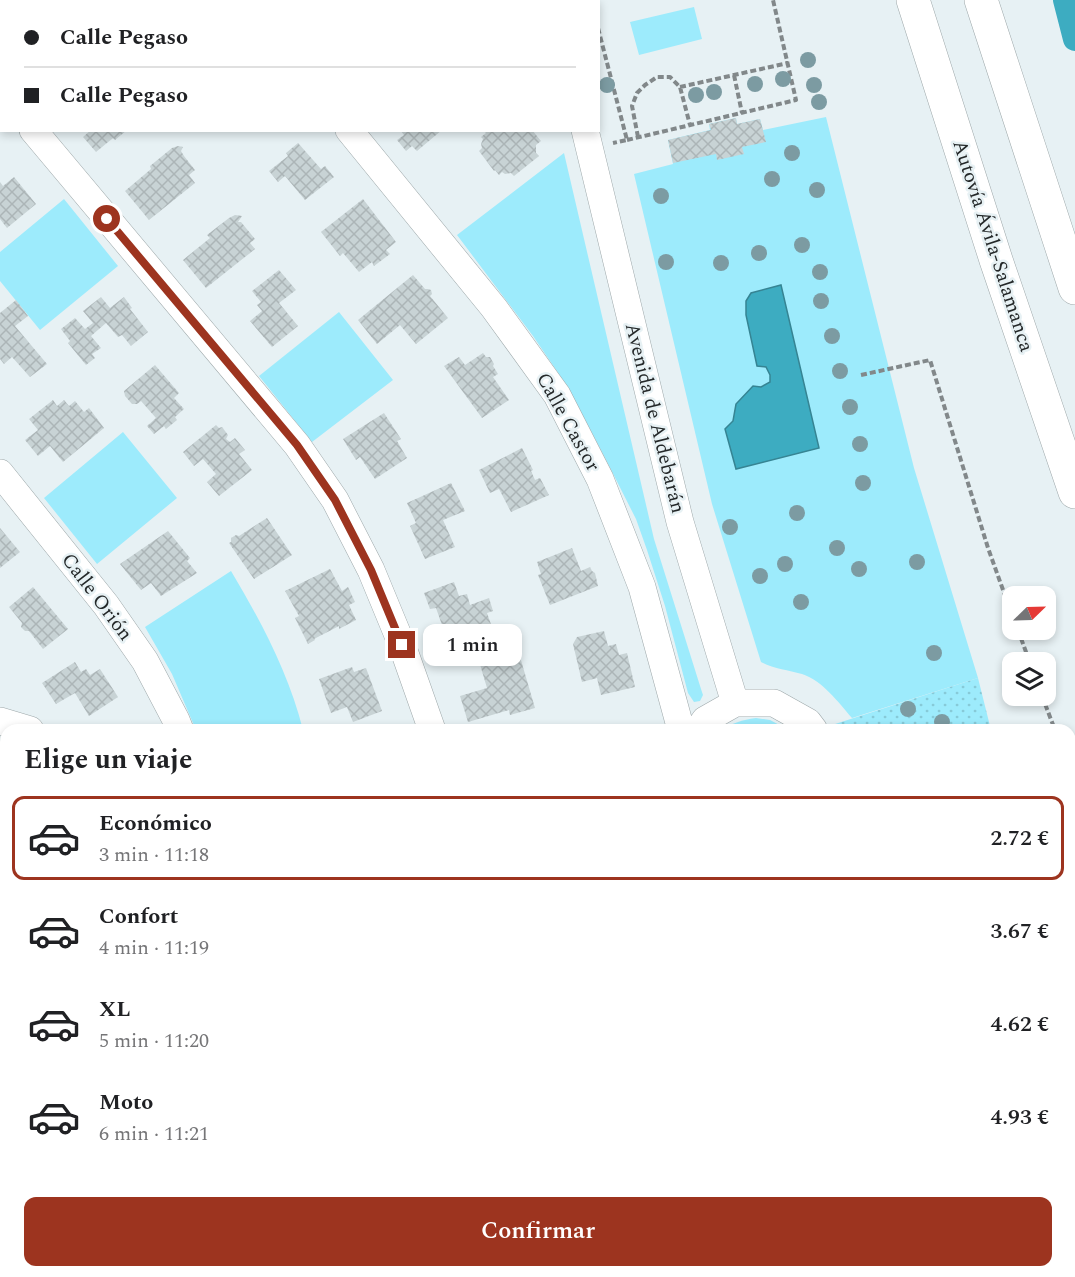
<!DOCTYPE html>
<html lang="es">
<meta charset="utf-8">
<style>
body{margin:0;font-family:Spectral,serif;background:#f2f2f2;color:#202124;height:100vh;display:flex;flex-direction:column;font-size:22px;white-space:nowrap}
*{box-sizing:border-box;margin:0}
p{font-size:20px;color:#757577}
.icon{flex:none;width:33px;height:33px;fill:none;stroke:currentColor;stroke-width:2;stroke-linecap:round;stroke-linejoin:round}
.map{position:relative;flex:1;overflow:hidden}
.panel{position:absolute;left:0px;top:724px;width:1076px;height:554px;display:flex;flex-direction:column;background:#fff;border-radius:18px 18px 0 0;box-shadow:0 3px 9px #0003}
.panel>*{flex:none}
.top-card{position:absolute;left:0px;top:0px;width:600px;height:132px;box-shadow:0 3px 9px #0003;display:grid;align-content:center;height:132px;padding:0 24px;background:#fff}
.needle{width:39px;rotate:67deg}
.fabs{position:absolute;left:1002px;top:586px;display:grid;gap:12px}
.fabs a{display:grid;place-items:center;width:54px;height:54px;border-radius:12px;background:#fff;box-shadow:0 3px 9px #0003;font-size:30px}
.end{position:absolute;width:27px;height:27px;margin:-14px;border:8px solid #9d341f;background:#fff;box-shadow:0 0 0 3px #fff}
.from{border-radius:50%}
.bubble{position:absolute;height:42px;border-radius:12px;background:#fff;box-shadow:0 3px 9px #0003;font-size:20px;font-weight:600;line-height:42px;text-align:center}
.top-card b{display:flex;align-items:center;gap:21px;height:57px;font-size:22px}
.top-card b+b{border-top:2px solid #e0e0e0}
.top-card i{width:15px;height:15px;background:#202124}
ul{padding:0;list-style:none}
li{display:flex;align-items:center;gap:18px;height:84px;margin:0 12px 9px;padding:0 12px;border:3px solid transparent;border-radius:12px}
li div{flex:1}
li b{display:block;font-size:22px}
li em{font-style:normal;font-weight:600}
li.selected{border-color:#9d341f}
li>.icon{width:54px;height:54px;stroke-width:1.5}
h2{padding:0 24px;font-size:27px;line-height:72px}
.action{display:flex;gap:12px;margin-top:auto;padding:12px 24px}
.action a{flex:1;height:69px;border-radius:12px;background:#9d341f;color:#fff;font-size:24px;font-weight:600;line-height:69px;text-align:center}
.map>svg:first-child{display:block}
</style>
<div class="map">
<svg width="1075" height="1277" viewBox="0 0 1075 1277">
<defs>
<pattern id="park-dots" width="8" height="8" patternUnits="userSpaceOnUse" patternTransform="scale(1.5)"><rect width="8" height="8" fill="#9debfc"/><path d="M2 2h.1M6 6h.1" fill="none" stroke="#87cad8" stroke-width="1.8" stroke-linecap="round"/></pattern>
<pattern id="building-cross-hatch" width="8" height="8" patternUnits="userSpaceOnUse" patternTransform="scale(1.5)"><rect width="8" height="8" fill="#c8d3d5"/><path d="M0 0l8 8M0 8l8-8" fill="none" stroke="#acb5b7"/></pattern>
</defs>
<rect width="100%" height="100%" fill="#e7f1f4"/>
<path fill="#9debfc" d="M 694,7 L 702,39 L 639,55 L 630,22 Z
M 826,117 L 914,468 L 978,678 L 852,718 C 838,702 823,681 802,674 C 788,670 774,669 761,662 L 712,504 L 634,174 L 673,164 L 668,140 L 710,130 L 709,124 L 736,118 L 737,124 L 760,119 L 763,130 Z
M 564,153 L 654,539 L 701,689 L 703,695 L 700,701 L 694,702 L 688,693 L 665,606 L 647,550 L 636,519 L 604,456 L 569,389 L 533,336 L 457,235 Z
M 64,199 L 118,266 L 40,330 L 0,281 L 0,252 Z
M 339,312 L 393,380 L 312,442 L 259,376 Z
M 123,432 L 177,498 L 97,564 L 44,498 Z
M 231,571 C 261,621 289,674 303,730 L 196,730 L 172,674 L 145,627 Z
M 756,718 L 770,720 L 789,730 L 721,730 C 732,723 742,720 756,718 Z
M 6,822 L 6,918 L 0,920 L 0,825 Z
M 6,1152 L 6,1272 L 83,1272 L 81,1277 L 14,1277 L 0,1273 L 0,1183 Z"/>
<path fill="url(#park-dots)" d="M 978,678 L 991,730 L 834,730 L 832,725 Z
M 1070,943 L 1075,956 L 1075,1277 L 961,1277 L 959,1272 L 1070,1272 Z"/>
<path fill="#3dacc1" stroke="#368493" stroke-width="1.5" d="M 781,285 L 819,448 L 736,469 L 725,429 L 733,421 L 736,404 L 753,386 L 761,387 L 770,382 L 770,375 L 766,367 L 757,366 L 746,315 L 746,301 L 751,293 Z"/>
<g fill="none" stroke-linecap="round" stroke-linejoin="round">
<path stroke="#3dacc1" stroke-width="24" d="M 1065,0 L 1075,39"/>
</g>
<path fill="url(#building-cross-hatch)" d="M 736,118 L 737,124 L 760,119 L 766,142 L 742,147 L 744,154 L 717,160 L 716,154 L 673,163 L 668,140 L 711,130 L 709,124 Z
M 91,130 L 127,130 L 115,140 L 113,138 L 96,152 L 83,137 Z
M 400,130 L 442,130 L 417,151 L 412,146 L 406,151 L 397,140 L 404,135 Z
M 487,130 L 532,130 L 541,141 L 536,145 L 536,153 L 539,156 L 514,176 L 511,173 L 505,174 L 502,172 L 499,175 L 495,170 L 494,171 L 479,151 L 482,148 L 481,144 L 483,139 L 481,137 L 486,133 L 485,132 Z
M 298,143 L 321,169 L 325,166 L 334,177 L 305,200 L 285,176 L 278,182 L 269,171 L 288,156 L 286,153 Z
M 178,146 L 183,147 L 181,151 L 184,156 L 195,170 L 189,175 L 195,183 L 149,220 L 125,191 L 151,169 L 150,166 L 172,148 Z
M 14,177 L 36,204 L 7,228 L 0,219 L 0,182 L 3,186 Z
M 363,199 L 396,242 L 386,250 L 390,254 L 374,266 L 372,262 L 359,272 L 343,253 L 340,256 L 321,232 Z
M 235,215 L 242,216 L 238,222 L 241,222 L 255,239 L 250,243 L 255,249 L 206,288 L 183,260 L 210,238 L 207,235 L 229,218 Z
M 279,270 L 296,290 L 279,303 L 298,326 L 272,347 L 250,321 L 262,311 L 257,305 L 261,302 L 252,291 Z
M 413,275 L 425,289 L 428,289 L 431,290 L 432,294 L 430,296 L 448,318 L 416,344 L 400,325 L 377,344 L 358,320 Z
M 101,297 L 110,308 L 124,297 L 132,308 L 130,309 L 148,332 L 131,346 L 122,335 L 118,337 L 106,323 L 91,336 L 101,348 L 92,354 L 95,358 L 86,365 L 68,343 L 70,341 L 61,329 L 75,318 L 85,329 L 93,323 L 83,311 Z
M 16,300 L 28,316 L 15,326 L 47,364 L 30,377 L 12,357 L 4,364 L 0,359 L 0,313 Z
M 483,353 L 486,357 L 490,357 L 494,364 L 493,366 L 498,374 L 493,377 L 509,400 L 482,418 L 444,366 L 459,357 L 465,365 Z
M 155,365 L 179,393 L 174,398 L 184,409 L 175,417 L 177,420 L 166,429 L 164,426 L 154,434 L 147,426 L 156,418 L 141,401 L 137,404 L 132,404 L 125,396 L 124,391 Z
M 53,400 L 57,406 L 64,400 L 69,406 L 75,401 L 84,412 L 89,408 L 104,428 L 63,462 L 50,446 L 38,456 L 25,440 L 38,430 L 29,419 Z
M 384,413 L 401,439 L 397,441 L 407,458 L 375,479 L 360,457 L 356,460 L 343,439 Z
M 216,425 L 219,428 L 222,427 L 228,435 L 226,439 L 230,442 L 235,438 L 245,450 L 239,454 L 252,470 L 219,496 L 207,482 L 216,474 L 203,459 L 194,466 L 183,452 Z
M 522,448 L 533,470 L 531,471 L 535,480 L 540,478 L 549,495 L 511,512 L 499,489 L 490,493 L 479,470 Z
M 451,483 L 465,511 L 443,520 L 455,547 L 425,559 L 410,526 L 416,523 L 407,503 Z
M 267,518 L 292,555 L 254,579 L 229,543 L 231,542 L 231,538 L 236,535 L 239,536 Z
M 0,528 L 20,552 L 0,568 Z
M 168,531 L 190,558 L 187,561 L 197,573 L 161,596 L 151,583 L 141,590 L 120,564 Z
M 572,548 L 581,571 L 590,567 L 592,571 L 595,573 L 598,586 L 550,605 L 538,575 L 541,574 L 537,562 Z
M 330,569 L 342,591 L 348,587 L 355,602 L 349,605 L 356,620 L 339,629 L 339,626 L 314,639 L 315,640 L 308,644 L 295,618 L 299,616 L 285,591 Z
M 454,582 L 459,596 L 467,594 L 470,605 L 489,598 L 493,611 L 487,613 L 492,627 L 448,642 L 436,608 L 430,609 L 424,593 Z
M 33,587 L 68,629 L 43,649 L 29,631 L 25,631 L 21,627 L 22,623 L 9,607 Z
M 604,631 L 608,646 L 616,644 L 619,655 L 627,653 L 635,687 L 601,695 L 597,678 L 582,682 L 573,644 L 577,637 Z
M 518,650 L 535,708 L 510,715 L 509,710 L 468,722 L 460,696 L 487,688 L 479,661 Z
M 75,662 L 81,672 L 86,669 L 90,675 L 100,669 L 118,697 L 89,716 L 75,693 L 56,704 L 42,683 Z
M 352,667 L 354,672 L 366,668 L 382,711 L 353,722 L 347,707 L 331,713 L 319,679 Z
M 0,769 L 4,777 L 6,776 L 6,805 L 0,808 Z
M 115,1272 L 173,1272 L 172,1277 L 122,1277 L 115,1275 Z
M 383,1272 L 408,1272 L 407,1277 L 395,1277 L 383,1274 Z
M 779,1272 L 823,1272 L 822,1277 L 778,1277 Z"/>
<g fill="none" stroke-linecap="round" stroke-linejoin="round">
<g stroke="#9ea8aa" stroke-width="28">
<path id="street" d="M 242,0 L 243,2
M 553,0 L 554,2
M 0,91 L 2,92
M 33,130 L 297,445 L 335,500 L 371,570 L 402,645 L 432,730
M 349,130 L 494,308 L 557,395 L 600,479 L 642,587 L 681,730
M 585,130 L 680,522 L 735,703
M 0,473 L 106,605 L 145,661 L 176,720 L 180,730
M 0,721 L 30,730
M 698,730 L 705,720 L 735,703 L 774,703 L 808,722 L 814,730
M 936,1272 L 939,1277
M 209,1277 L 210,1272
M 455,1277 L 457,1272
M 707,1277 L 709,1272"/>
</g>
<g stroke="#9ea8aa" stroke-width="34">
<path id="highway" d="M 913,0 L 996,260 L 1075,492
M 981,0 L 1075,288"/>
</g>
<path stroke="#82888a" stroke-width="4" stroke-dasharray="6 3" stroke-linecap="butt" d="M 592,0 L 592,2
M 598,28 L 627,140 L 613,143
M 734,75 L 742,113
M 680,87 L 788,63
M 638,137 L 632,106 L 637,93 L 645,85 L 657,77 L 670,77 L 680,87 L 690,125
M 627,140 L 796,100 L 773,0
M 861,375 L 930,360 L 988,548 L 1012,615
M 1018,630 L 1030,663
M 1042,696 L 1055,730
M 902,730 L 921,728 L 925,730
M 1070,763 L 1075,776
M 1070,1241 L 1075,1244
M 1034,1272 L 1035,1277"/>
<use href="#street" stroke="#fff" stroke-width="27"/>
<use href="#highway" stroke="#fff" stroke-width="33"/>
</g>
<g fill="#7c9ba2">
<circle cx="808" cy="60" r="8"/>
<circle cx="783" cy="79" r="8"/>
<circle cx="755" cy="84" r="8"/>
<circle cx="607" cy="85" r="8"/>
<circle cx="814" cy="85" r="8"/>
<circle cx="714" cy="92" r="8"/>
<circle cx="696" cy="95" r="8"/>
<circle cx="819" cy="102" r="8"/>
<circle cx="792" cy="153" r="8"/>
<circle cx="772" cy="179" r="8"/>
<circle cx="817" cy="190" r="8"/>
<circle cx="661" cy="196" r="8"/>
<circle cx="802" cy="245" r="8"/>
<circle cx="759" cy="253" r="8"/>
<circle cx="666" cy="262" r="8"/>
<circle cx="721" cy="263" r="8"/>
<circle cx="820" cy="272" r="8"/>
<circle cx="821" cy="301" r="8"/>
<circle cx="832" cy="336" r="8"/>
<circle cx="840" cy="371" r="8"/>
<circle cx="850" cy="407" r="8"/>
<circle cx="860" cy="444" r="8"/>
<circle cx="863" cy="483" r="8"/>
<circle cx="797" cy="513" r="8"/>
<circle cx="730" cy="527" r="8"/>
<circle cx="837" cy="548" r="8"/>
<circle cx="917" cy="562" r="8"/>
<circle cx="785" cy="564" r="8"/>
<circle cx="859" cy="569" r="8"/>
<circle cx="760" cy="576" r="8"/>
<circle cx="801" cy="602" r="8"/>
<circle cx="934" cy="653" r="8"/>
<circle cx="908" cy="709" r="8"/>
<circle cx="942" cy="722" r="8"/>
</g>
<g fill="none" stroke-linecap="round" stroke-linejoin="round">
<path stroke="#9d341f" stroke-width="8" d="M 107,219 L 297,445 L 335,500 L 371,570 L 402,645"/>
</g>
<g text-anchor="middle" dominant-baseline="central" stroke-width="5" stroke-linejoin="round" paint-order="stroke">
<g font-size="20" fill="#242829" stroke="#e7f1f4">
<text transform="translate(993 246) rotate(72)">Autovía Ávila-Salamanca</text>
<text transform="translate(655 418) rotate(76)">Avenida de Aldebarán</text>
<text transform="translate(568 422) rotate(61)">Calle Castor</text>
<text transform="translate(97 597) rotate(53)">Calle Orión</text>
</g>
</g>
</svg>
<div class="fabs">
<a><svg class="needle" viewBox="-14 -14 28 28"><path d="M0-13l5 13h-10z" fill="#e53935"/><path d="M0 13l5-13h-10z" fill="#757577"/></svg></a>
<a><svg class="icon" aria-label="layers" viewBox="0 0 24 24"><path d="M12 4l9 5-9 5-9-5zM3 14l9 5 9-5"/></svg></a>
</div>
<i class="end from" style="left:107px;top:219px"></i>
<i class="end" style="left:402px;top:645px"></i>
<div class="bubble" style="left:423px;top:624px;width:99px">1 min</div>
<div class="top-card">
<b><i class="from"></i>Calle Pegaso</b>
<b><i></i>Calle Pegaso</b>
</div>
<section class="panel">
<h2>Elige un viaje</h2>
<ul>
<li class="selected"><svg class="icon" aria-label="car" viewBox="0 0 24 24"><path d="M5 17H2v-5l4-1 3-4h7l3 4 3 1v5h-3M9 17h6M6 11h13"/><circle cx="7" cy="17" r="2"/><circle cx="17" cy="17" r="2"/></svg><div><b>Económico</b><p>3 min · 11:18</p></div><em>2.72 €</em></li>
<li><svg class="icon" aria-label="car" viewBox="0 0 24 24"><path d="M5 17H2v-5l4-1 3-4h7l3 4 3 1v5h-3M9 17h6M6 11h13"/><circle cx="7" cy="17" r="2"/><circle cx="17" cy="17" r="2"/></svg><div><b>Confort</b><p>4 min · 11:19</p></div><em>3.67 €</em></li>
<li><svg class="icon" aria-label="car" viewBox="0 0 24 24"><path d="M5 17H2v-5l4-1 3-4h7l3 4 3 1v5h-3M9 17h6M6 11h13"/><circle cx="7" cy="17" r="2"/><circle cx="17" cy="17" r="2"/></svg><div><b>XL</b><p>5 min · 11:20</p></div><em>4.62 €</em></li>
<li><svg class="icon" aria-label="car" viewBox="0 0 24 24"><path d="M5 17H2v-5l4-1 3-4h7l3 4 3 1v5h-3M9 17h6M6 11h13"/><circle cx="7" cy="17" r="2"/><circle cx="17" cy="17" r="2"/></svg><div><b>Moto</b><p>6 min · 11:21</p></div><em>4.93 €</em></li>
</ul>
<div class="action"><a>Confirmar</a></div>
</section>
</div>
